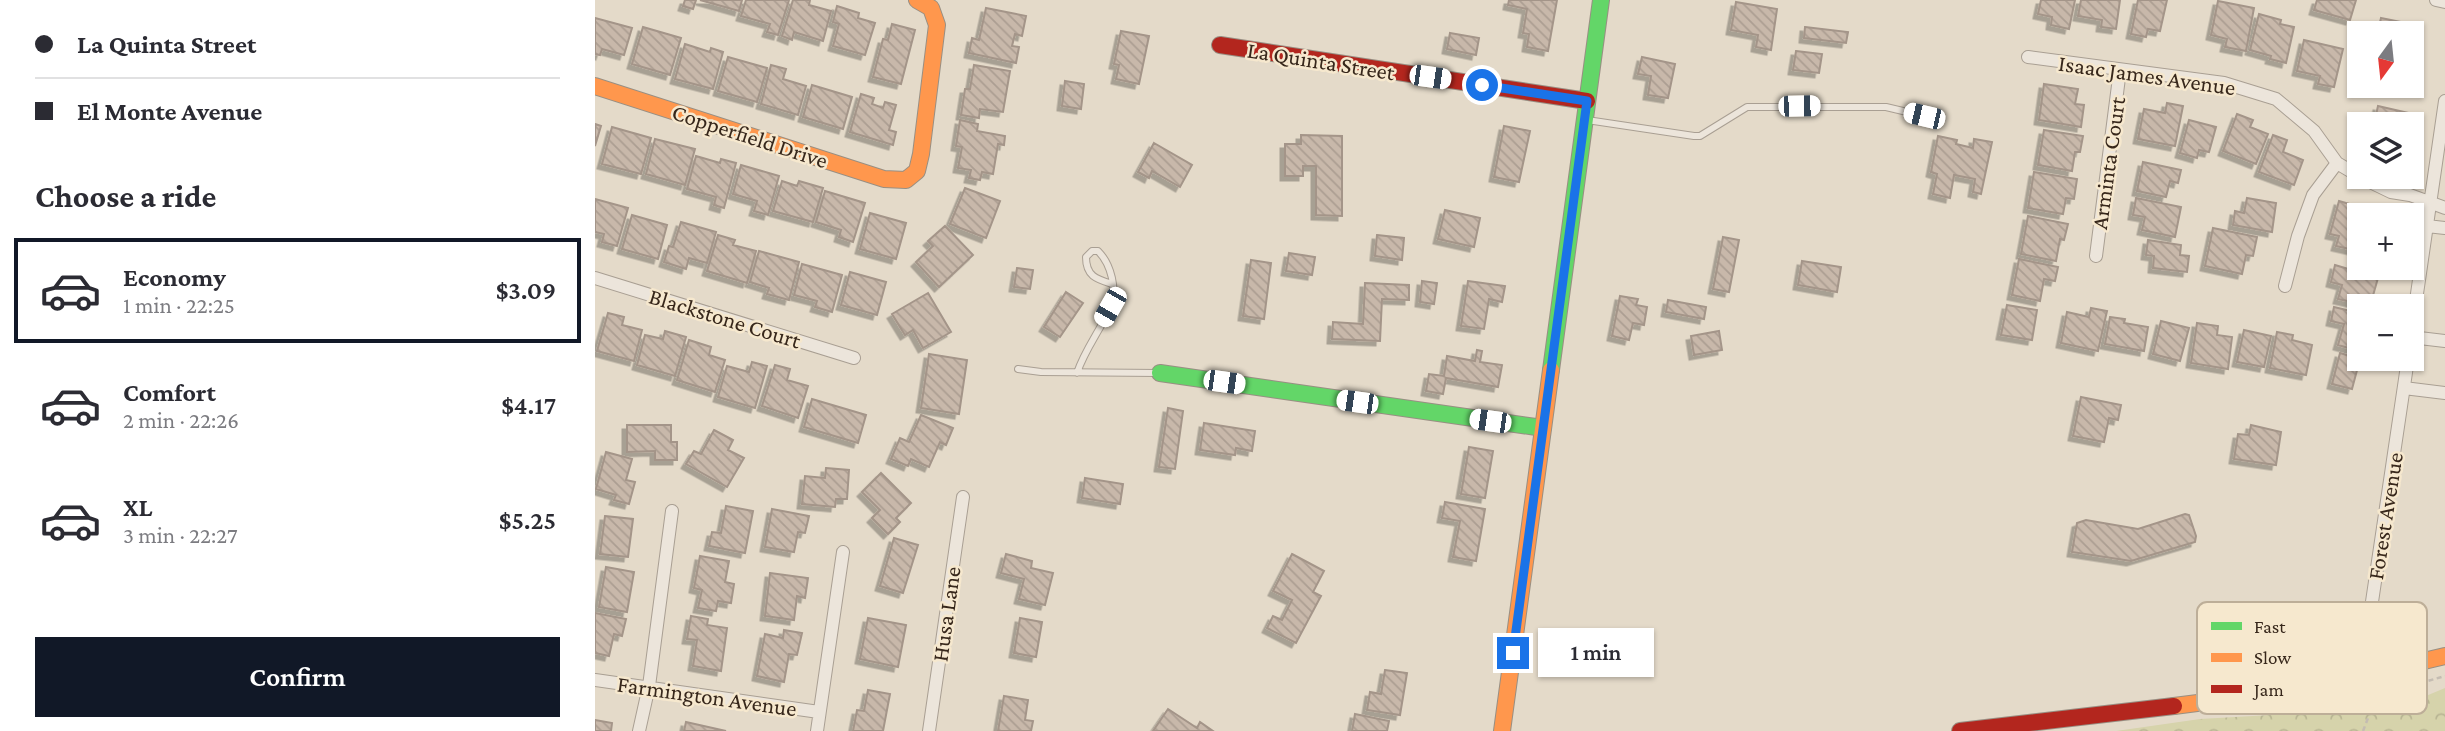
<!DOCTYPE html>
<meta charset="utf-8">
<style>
body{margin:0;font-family:"Crimson Pro",serif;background:#f2f2f3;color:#2b2b33;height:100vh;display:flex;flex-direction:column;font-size:26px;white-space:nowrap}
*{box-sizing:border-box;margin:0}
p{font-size:23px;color:#7c7c81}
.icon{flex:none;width:38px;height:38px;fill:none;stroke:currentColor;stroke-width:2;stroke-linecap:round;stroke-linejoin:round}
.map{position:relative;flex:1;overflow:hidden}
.sheet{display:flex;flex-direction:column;background:#fff;width:595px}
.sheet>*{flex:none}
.hud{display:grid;align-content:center;height:154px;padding:0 35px;background:#fff}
.needle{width:46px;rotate:195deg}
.controls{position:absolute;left:1752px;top:21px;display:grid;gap:14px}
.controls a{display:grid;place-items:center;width:77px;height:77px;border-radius:0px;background:#fff;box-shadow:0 2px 5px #0004;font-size:35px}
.end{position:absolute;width:32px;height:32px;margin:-16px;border:9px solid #1a73e8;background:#fff;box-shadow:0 0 0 4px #fff}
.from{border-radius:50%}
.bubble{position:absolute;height:49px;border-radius:0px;background:#fff;box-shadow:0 2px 5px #0004;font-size:23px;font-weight:600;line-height:49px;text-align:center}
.car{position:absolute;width:21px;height:42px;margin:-21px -10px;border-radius:9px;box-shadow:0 0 5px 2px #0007;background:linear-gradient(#fff 24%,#345 0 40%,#fff 0 76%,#345 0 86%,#fff 0)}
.hud b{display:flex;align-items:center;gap:24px;height:66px;font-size:26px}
.hud b+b{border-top:2px solid #e1e1e2}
.hud i{width:18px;height:18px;background:#2b2b33}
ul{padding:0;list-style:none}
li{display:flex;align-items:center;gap:21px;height:105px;margin:0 14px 10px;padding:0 21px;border:4px solid transparent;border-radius:0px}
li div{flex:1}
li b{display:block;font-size:26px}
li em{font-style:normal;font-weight:600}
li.on{border-color:#111827}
li>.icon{width:63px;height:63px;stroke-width:1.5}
h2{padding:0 35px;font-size:32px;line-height:84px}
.cta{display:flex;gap:14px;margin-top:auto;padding:14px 35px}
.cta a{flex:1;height:80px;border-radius:0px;background:#111827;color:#fff;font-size:28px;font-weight:600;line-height:80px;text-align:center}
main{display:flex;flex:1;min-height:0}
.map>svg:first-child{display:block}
</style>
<main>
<section class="sheet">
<div class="hud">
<b><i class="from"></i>La Quinta Street</b>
<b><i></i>El Monte Avenue</b>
</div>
<h2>Choose a ride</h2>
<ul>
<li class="on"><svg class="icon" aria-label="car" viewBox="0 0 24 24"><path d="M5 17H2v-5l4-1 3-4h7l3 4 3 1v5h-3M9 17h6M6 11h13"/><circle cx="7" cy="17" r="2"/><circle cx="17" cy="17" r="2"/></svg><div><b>Economy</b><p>1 min · 22:25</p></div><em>$3.09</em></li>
<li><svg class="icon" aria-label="car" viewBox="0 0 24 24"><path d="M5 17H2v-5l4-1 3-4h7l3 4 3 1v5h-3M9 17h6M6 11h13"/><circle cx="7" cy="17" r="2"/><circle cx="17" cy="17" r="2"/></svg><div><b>Comfort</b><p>2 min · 22:26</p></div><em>$4.17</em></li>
<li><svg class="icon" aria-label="car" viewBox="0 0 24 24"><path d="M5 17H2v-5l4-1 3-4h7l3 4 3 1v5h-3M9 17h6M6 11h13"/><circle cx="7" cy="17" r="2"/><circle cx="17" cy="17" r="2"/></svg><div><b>XL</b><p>3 min · 22:27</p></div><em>$5.25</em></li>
</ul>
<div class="cta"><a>Confirm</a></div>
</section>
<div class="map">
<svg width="1850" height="731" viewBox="0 0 1850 731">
<defs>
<pattern id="forest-crowns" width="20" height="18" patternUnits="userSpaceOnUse" patternTransform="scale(1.75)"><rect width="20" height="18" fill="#d6d3ab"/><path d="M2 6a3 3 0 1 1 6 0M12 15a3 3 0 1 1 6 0" fill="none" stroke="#b8b593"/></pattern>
<pattern id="building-back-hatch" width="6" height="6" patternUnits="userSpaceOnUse" patternTransform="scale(1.75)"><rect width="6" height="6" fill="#c8b8aa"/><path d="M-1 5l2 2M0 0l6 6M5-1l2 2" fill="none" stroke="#ac9e92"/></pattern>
<filter id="shadow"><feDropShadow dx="-4.5" dy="4.5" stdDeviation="0" flood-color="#0004"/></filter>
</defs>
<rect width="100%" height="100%" fill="#e4dac9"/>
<path fill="url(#forest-crowns)" d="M 1850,688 L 1850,731 L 1521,731 L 1605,719 L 1802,708 Z"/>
<path fill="url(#building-back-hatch)" stroke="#a49589" stroke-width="2" filter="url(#shadow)" d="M 90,0 L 101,0 L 98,9 L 88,6 Z
M 105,0 L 147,0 L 144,11 Z
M 151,0 L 194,0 L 183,35 L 172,32 L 175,24 L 146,16 Z
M 198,0 L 215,0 L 214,5 L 236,11 L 228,41 L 199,32 L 197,40 L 187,36 Z
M 914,0 L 962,0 L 953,51 L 932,47 L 934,34 L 928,33 L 932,9 L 913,5 Z
M 1446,0 L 1480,0 L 1474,29 L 1456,25 L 1457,17 L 1443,14 Z
M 1486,0 L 1525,0 L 1521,29 L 1506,27 L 1507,20 L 1483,16 Z
M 1543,0 L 1572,0 L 1565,31 L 1553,29 L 1551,37 L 1536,34 Z
M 1722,0 L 1761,0 L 1755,20 L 1719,10 Z
M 1623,1 L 1659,8 L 1651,51 L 1630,47 L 1632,39 L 1616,35 Z
M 1141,2 L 1182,9 L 1176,50 L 1161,47 L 1163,35 L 1136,30 Z
M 242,6 L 264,13 L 263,18 L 280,23 L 270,55 L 238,46 L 244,24 L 238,22 Z
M 391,8 L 431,16 L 427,36 L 420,34 L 417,46 L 424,47 L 421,63 L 374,53 L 377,38 L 384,40 Z
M 1664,14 L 1686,20 L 1685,24 L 1699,27 L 1691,63 L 1675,59 L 1676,56 L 1655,50 Z
M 0,18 L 37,28 L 29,55 L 7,49 L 5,55 L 0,54 Z
M 1786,18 L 1811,23 L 1809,33 L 1811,33 L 1769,33 L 1770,28 L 1783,31 Z
M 297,24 L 320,30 L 306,84 L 278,77 L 288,39 L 293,40 Z
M 48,27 L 86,38 L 75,75 L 37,64 Z
M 1210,27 L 1253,32 L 1251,43 L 1209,38 Z
M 526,31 L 554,36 L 544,84 L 521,79 L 524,65 L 519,64 Z
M 855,33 L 884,38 L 881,55 L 852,49 Z
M 1709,40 L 1748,49 L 1739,87 L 1723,84 L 1725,76 L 1702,71 Z
M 90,44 L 115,52 L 116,48 L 128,52 L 118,89 L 80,79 Z
M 1201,51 L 1227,54 L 1224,73 L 1198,70 Z
M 133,57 L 172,68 L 162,102 L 123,91 Z
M 1047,57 L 1080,64 L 1073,98 L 1053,95 L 1056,76 L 1043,74 Z
M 176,65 L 191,69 L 188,79 L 211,86 L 203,115 L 166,104 Z
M 379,65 L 415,71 L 408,112 L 385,109 L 384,118 L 366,115 L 370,89 L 375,89 Z
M 470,81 L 489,84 L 486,109 L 467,106 Z
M 1449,84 L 1483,89 L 1480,104 L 1489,105 L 1486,127 L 1444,120 Z
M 217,85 L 257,97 L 248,129 L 208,117 Z
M 266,94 L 279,98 L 277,104 L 288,108 L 290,102 L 301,105 L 294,130 L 301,132 L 298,145 L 255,132 Z
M 1572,103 L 1588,106 L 1580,146 L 1543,139 L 1549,109 L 1570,113 Z
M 1783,106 L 1818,114 L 1816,124 L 1779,124 Z
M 1642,114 L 1658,120 L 1655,127 L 1673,134 L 1661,164 L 1628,151 Z
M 365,120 L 383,124 L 382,131 L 410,136 L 409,145 L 403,144 L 398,174 L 387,172 L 385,180 L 374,178 L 376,170 L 363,168 L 367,147 L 361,146 Z
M 1594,120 L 1621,127 L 1614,152 L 1604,150 L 1602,158 L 1585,153 Z
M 0,124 L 6,126 L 0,146 Z
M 909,126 L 935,131 L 924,182 L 899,177 Z
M 17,127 L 56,138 L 46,174 L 7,164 Z
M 1449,130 L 1488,136 L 1485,152 L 1480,152 L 1477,171 L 1443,165 Z
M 706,135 L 747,136 L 747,216 L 721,215 L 721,166 L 708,166 L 708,176 L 690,176 L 690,144 L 706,144 Z
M 1678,135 L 1692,140 L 1688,152 L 1708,160 L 1699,185 L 1664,172 Z
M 1343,136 L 1362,140 L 1361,144 L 1378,148 L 1379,139 L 1397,142 L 1386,194 L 1378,192 L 1380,179 L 1359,175 L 1355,198 L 1338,194 L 1342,174 L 1336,172 Z
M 60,139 L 100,149 L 90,185 L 51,174 Z
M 559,143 L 597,165 L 585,187 L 557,171 L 554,178 L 543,172 Z
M 101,156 L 125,163 L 126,159 L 141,163 L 129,208 L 119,205 L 121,197 L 92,189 Z
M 1548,162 L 1586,170 L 1583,183 L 1575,181 L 1571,197 L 1542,191 Z
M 146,165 L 184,176 L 173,215 L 159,211 L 162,201 L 138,194 Z
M 1439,172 L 1482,179 L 1479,199 L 1471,198 L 1468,214 L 1433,208 Z
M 187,181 L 202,186 L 204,181 L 228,188 L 218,222 L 178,211 Z
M 370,188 L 405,201 L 391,238 L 355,224 Z
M 230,191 L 270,203 L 258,242 L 244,237 L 246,230 L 221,222 Z
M 1541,198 L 1586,207 L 1580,237 L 1547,230 L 1550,217 L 1538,215 Z
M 1652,198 L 1681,203 L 1677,232 L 1638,225 L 1640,211 L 1649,213 Z
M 0,199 L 33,208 L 22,246 L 7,242 L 9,234 L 0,232 Z
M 1744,201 L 1758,205 L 1757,211 L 1769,215 L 1764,215 L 1764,232 L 1759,250 L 1741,246 L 1744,236 L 1735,234 Z
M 850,210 L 885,218 L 879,247 L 843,239 Z
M 275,213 L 311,223 L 301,259 L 265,249 Z
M 37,215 L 72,225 L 63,259 L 27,249 Z
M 1433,216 L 1473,224 L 1469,240 L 1465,239 L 1461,261 L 1426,254 Z
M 86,222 L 121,232 L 112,263 L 94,258 L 91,269 L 69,262 L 74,246 L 78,247 Z
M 350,226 L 378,255 L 344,287 L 321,262 L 338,246 L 333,241 Z
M 1618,228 L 1662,237 L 1658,256 L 1651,255 L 1647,274 L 1610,266 Z
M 123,235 L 140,240 L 138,245 L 161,251 L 152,283 L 112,271 Z
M 782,235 L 809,238 L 807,260 L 780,256 Z
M 1128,237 L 1144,240 L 1134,292 L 1118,289 Z
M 1553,240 L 1586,245 L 1585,255 L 1594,256 L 1592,272 L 1558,268 L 1559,256 L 1551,255 Z
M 164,251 L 204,262 L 194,300 L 172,294 L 174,288 L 155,282 Z
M 694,253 L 720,257 L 717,275 L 691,271 Z
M 1424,259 L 1463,267 L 1460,281 L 1449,279 L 1445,301 L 1417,295 Z
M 656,260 L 676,263 L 669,319 L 648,316 Z
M 1207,261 L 1246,267 L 1242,292 L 1203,285 Z
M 207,264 L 247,275 L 237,312 L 220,307 L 222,301 L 199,295 Z
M 1740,265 L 1783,278 L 1775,306 L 1743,299 L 1747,285 L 1736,282 Z
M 422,268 L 438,270 L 435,289 L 419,287 Z
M 255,272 L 291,282 L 282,315 L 246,305 Z
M 827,281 L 842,283 L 839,304 L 825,302 Z
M 873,281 L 910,286 L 907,302 L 894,299 L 889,329 L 866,326 Z
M 770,283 L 814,285 L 814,300 L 787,299 L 785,341 L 737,339 L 738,322 L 768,324 Z
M 471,292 L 488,303 L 465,337 L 449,327 Z
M 333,293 L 356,332 L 328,348 L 318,330 L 310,335 L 297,314 Z
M 1025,296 L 1043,299 L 1041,305 L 1052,307 L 1049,325 L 1038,323 L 1034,340 L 1017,336 Z
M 1073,300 L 1111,307 L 1109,319 L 1071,312 Z
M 1412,305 L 1442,310 L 1437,340 L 1406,335 Z
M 1739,307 L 1764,313 L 1764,351 L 1743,345 L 1749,324 L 1736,321 Z
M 1496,308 L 1512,311 L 1503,351 L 1466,343 L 1472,312 L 1494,317 Z
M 13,313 L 29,317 L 27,325 L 47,330 L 39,361 L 2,351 Z
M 1515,317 L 1530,319 L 1529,323 L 1553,327 L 1549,351 L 1510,344 Z
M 1566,321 L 1594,328 L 1585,361 L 1558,354 Z
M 1602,323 L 1623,326 L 1622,335 L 1637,337 L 1633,369 L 1596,363 Z
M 1649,330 L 1676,336 L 1669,367 L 1642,362 Z
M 70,331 L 91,337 L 80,376 L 42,365 L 50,335 L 68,339 Z
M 1124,331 L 1127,350 L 1099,355 L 1096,336 Z
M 1682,332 L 1698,335 L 1697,340 L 1717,345 L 1711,375 L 1675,368 Z
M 94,340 L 116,347 L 114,355 L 130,360 L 120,392 L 82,380 Z
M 882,350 L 887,351 L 885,362 L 907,365 L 903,387 L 851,378 L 848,394 L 831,391 L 834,374 L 849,376 L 852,356 L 880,361 Z
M 1745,353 L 1765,359 L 1757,389 L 1737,384 Z
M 334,354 L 372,360 L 364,414 L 326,408 Z
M 157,362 L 172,366 L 160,408 L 123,397 L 132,366 L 154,372 Z
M 180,365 L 195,369 L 192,380 L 213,386 L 203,418 L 167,406 Z
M 1486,397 L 1526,405 L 1523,420 L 1514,418 L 1509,442 L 1478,436 Z
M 217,399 L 271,415 L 263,443 L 209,427 Z
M 573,408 L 588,411 L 580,469 L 564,467 Z
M 326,415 L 358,428 L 351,445 L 345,442 L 334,467 L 316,459 L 313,466 L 296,459 L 305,438 L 314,442 Z
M 609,423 L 660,431 L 657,451 L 641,448 L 640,455 L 605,450 Z
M 32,425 L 76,425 L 76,442 L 82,442 L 82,460 L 60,460 L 60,451 L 32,452 Z
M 1656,425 L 1686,432 L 1681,465 L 1639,459 L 1643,434 L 1654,435 Z
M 119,430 L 138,440 L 133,450 L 149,458 L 132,487 L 91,464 L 99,451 L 106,454 Z
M 874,447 L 898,451 L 890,498 L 866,494 Z
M 11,452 L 37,459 L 31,480 L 40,482 L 34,504 L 19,500 L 21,495 L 1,489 Z
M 231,468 L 254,470 L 252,499 L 241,499 L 240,507 L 207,504 L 210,476 L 230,478 Z
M 286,473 L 316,503 L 301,518 L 305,522 L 293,534 L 277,518 L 285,510 L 267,492 Z
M 490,478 L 528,484 L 525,504 L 487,498 Z
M 850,502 L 890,509 L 881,561 L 858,557 L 865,521 L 847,518 Z
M 131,506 L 158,511 L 150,553 L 114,546 L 117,532 L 126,533 Z
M 177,509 L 214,516 L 210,533 L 203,532 L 199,552 L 170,547 Z
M 1590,514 L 1594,515 L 1601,536 L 1600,542 L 1536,561 L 1477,552 L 1482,523 L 1491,520 L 1543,529 Z
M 10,516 L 38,519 L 33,557 L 5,554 Z
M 299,538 L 323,545 L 308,593 L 285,586 Z
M 411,554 L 437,561 L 436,568 L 458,573 L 450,605 L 424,599 L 429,579 L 406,573 Z
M 697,554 L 729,571 L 718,592 L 726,596 L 701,643 L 672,628 L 678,616 L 687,620 L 697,600 L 678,591 Z
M 105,556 L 134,561 L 130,582 L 139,584 L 136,603 L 123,601 L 121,611 L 103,608 L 107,590 L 99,588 Z
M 11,567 L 39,572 L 32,612 L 4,607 Z
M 175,573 L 213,578 L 210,598 L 202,596 L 199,620 L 170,616 Z
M 0,613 L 31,619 L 27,636 L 19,634 L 14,656 L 0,653 Z
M 96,616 L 113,619 L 112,625 L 132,628 L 126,671 L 98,666 L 102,640 L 92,639 Z
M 273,618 L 311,625 L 303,667 L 265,659 Z
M 425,618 L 447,622 L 441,657 L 419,653 Z
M 189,630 L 207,633 L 202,655 L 194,654 L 189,682 L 162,676 L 170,634 L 188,638 Z
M 790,670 L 812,673 L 805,715 L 772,710 L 775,692 L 786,694 Z
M 273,690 L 295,694 L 288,731 L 258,731 L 262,710 L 269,711 Z
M 409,696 L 433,700 L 430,720 L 438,721 L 436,731 L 403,731 Z
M 573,709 L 602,728 L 605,722 L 618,731 L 558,731 Z
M 760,714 L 794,721 L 792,731 L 757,731 Z
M 0,720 L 17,723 L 16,731 L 0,731 Z
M 91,722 L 131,731 L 89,731 Z"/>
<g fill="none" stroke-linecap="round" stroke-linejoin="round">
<g stroke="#a99f93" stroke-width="8">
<path id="lane" d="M 992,120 L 1099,136 L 1105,136 L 1152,107 L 1291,107 L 1329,116
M 423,369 L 446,372 L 564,373
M 482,373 C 490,349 505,331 515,308 C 523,290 516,264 503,251 L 497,251 L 491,257 C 491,276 501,279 517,284"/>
</g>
<g stroke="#a99f93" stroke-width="14">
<path id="street" d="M 1841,0 L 1850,2
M 1433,57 L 1629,83 L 1681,99 L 1719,131 L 1742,163 L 1764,176
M 1765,177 L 1796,192 L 1815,195 L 1850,208
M 1832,226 L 1850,228
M 1501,256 L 1525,70
M 0,278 L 259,358
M 1690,286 L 1703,236 L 1718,195 L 1742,163
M 1816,335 L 1850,101
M 1816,337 L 1850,341
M 1809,388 L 1850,393
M 1780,673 L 1774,622 L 1813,359
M 0,680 L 224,712
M 44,731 L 54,686 L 77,511
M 222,731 L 248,552
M 334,731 L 368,497"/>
</g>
<g stroke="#988f83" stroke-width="18">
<path id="fast" d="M 956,370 L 1006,0
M 565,373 L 948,428"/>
</g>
<g stroke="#988f83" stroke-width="18">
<path id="slow" d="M 0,86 L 289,179 L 311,180 L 322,171 L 326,154 L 342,25 L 336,8 L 322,0
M 1579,706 C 1671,695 1760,678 1850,656
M 907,731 L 956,370"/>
</g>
<g stroke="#988f83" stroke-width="18">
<path id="jam" d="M 625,45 L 992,101
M 1365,731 L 1579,706"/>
</g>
<path stroke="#c4bcb2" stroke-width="2.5" stroke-dasharray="5 3.5" stroke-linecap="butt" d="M 1800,684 L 1822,684 L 1850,676
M 1768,731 L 1775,713 L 1776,689"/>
<use href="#lane" stroke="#ece5db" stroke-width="6"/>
<use href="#street" stroke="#ece5db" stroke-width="12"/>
<use href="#fast" stroke="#63d668" stroke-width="16"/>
<use href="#slow" stroke="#ff974d" stroke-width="16"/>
<use href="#jam" stroke="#b3261e" stroke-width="16"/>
</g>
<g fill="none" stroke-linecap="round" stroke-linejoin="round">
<path stroke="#1a73e8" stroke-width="9" d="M 887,85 L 992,101 L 918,653"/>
</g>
<g text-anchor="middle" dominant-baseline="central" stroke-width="5" stroke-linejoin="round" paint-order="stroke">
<g font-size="23" fill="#37271b" stroke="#f6e8ce">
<text transform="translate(726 61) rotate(9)">La Quinta Street</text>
<text transform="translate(1552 75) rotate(8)">Isaac James Avenue</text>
<text transform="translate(155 136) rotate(18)">Copperfield Drive</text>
<text transform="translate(1513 163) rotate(-82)">Arminta Court</text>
<text transform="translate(130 318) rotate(17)">Blackstone Court</text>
<text transform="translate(1790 516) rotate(-81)">Forest Avenue</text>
<text transform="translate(351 614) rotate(-82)">Husa Lane</text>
<text transform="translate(112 696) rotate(8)">Farmington Avenue</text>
</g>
</g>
<rect x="1602" y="602" width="230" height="112" rx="10" fill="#f6e8ce" stroke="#bdae98" stroke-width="2"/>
<rect x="1616" y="622" width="31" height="8" fill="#63d668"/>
<rect x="1616" y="653" width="31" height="9" fill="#ff974d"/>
<rect x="1616" y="685" width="31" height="8" fill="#b3261e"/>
<g font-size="19" fill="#37271b">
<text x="1659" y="633">Fast</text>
<text x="1659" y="664">Slow</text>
<text x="1659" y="696">Jam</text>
</g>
</svg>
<div class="controls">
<a><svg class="needle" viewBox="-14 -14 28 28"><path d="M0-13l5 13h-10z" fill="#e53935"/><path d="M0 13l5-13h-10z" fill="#7c7c81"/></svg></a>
<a><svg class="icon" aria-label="layers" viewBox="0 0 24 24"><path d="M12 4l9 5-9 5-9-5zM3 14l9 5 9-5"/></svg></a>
<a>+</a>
<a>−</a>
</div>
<i class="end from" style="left:887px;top:85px"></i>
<i class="end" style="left:918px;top:653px"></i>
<div class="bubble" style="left:943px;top:628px;width:116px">1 min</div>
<i class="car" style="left:835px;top:77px;rotate:98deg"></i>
<i class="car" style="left:1204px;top:106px;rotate:89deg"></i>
<i class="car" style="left:1329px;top:116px;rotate:283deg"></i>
<i class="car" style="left:515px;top:307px;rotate:210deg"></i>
<i class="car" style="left:629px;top:382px;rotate:98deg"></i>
<i class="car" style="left:762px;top:402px;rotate:278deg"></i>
<i class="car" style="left:895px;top:421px;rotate:278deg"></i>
</div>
</main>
